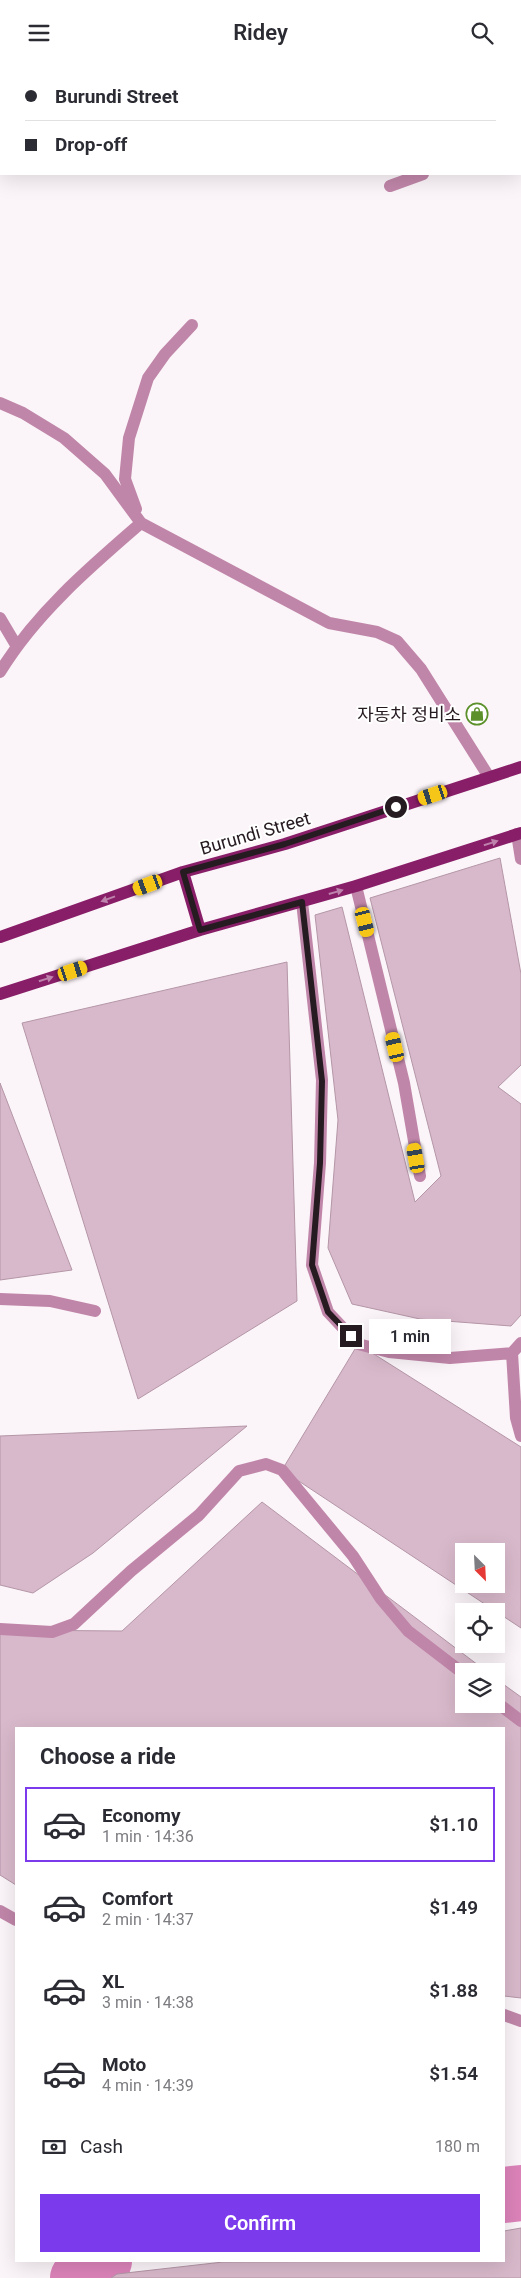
<!DOCTYPE html>
<meta charset="utf-8">
<style>
body{margin:0;font-family:Roboto,"Noto Sans KR",sans-serif;background:#f2f2f3;color:#2b2b33;height:100vh;display:flex;flex-direction:column;font-size:19px;white-space:nowrap}
*{box-sizing:border-box;margin:0}
p{font-size:16px;color:#7c7c81}
.icon{flex:none;width:28px;height:28px;fill:none;stroke:currentColor;stroke-width:2;stroke-linecap:round;stroke-linejoin:round}
.map{position:relative;flex:1;overflow:hidden}
.sheet{position:absolute;left:15px;top:1662px;width:490px;height:535px;display:flex;flex-direction:column;background:#fff;border-radius:0px;box-shadow:0 5px 20px #0002}
.sheet>*{flex:none}
.top-card{position:absolute;left:0px;top:0px;width:521px;height:110px;box-shadow:0 5px 20px #0002;display:grid;align-content:center;height:110px;padding:0 25px;background:#fff}
.needle{width:32px;rotate:156deg}
.controls{position:absolute;left:455px;top:1478px;display:grid;gap:10px}
.controls a{display:grid;place-items:center;width:50px;height:50px;border-radius:0px;background:#fff;box-shadow:0 5px 20px #0002;font-size:25px}
.end{position:absolute;width:22px;height:22px;margin:-11px;border:6px solid #271b22;background:#fff;box-shadow:0 0 0 2px #fff}
.from{border-radius:50%}
.bubble{position:absolute;height:35px;border-radius:0px;background:#fff;box-shadow:0 5px 20px #0002;font-size:16px;font-weight:600;line-height:35px;text-align:center}
.car{position:absolute;width:15px;height:30px;margin:-15px -8px;border-radius:6px;box-shadow:0 0 4px 1px #0007;background:linear-gradient(#f5c518 24%,#345 0 40%,#f5c518 0 76%,#345 0 86%,#f5c518 0)}
.top-card b{display:flex;align-items:center;gap:18px;height:48px;font-size:19px}
.top-card b+b{border-top:1px solid #e1e1e2}
.top-card i{width:12px;height:12px;background:#2b2b33}
ul{padding:0;list-style:none}
li{display:flex;align-items:center;gap:15px;height:75px;margin:0 10px 8px;padding:0 15px;border:2px solid transparent;border-radius:0px}
li div{flex:1}
li b{display:block;font-size:19px}
li em{font-style:normal;font-weight:600}
li.on{border-color:#7c3aed}
li>.icon{width:45px;height:45px;stroke-width:1.5}
h2{padding:0 25px;font-size:22px;line-height:60px}
.pay{display:flex;align-items:center;gap:12px;height:55px;padding:0 25px;font-size:19px}
.pay p{margin-inline-start:auto}
.cta{display:flex;gap:10px;margin-top:auto;padding:10px 25px}
.cta a{flex:1;height:58px;border-radius:0px;background:#7c3aed;color:#fff;font-size:20px;font-weight:600;line-height:58px;text-align:center}
header{display:flex;justify-content:space-between;align-items:center;height:65px;padding:0 25px;background:#fff;font-size:22px;font-weight:600}
.map>svg:first-child{display:block}
</style>
<header><svg class="icon" aria-label="menu" viewBox="0 0 24 24"><path d="M4 6h16M4 12h16M4 18h16"/></svg>Ridey<svg class="icon" aria-label="search" viewBox="0 0 24 24"><circle cx="10" cy="10" r="6"/><path d="M15 15l6 6"/></svg></header>
<div class="map">
<svg width="521" height="2213" viewBox="0 0 521 2213">
<rect width="100%" height="100%" fill="#fbf4f8"/>
<g fill="none" stroke-linecap="round" stroke-linejoin="round">
<path stroke="#dc83ba" stroke-width="56" d="M 504,2130 L 521,2128
M 78,2213 L 104,2196"/>
</g>
<path fill="#d8b9cb" stroke="#b496a7" fill-rule="evenodd" d="M 440,0 L 495,0 L 495,1 L 441,1 Z
M 500,793 L 521,909 L 521,1000 L 498,1022 L 521,1039 L 521,1250 L 511,1261 L 420,1254 L 352,1239 L 328,1183 L 338,1055 L 315,850 L 342,842 L 415,1137 L 441,1111 L 370,833 Z
M 287,897 L 297,1236 L 138,1334 L 22,958 Z
M 0,1018 L 72,1205 L 0,1215 Z
M 358,1279 L 521,1382 L 521,1563 L 282,1405 ZM 464,1486 L 496,1486 L 496,1519 L 464,1519 Z
M 247,1361 L 93,1488 L 33,1528 L 0,1520 L 0,1371 Z
M 262,1437 L 486,1606 L 464,1606 L 464,1639 L 496,1639 L 496,1614 L 521,1632 L 521,1933 L 504,1931 L 504,1664 L 16,1664 L 16,1820 L 0,1810 L 0,1565 L 122,1566 Z
M 521,2163 L 521,2213 L 111,2213 L 117,2209 L 223,2197 L 504,2196 L 504,2166 Z"/>
<g fill="none" stroke-linecap="round" stroke-linejoin="round">
<path stroke="#c086a9" stroke-width="12" d="M 301,1 L 303,0
M 520,92 L 521,93
M 390,121 L 423,109
M 0,338 L 23,348 L 64,373 L 105,409 L 141,458 L 329,558 L 377,567 L 397,576 L 421,604 L 489,712
M 136,444 L 125,414 L 129,373 L 148,313 L 165,289 L 192,260
M 0,553 L 16,580
M 0,607 C 35,549 90,502 141,458
M 517,769 L 521,794
M 356,821 L 404,1018 L 420,1111
M 302,837 L 322,1015 L 320,1098 L 312,1200 L 328,1247 L 358,1279 L 389,1287 L 450,1293 L 512,1288
M 0,1234 L 50,1236 L 95,1246
M 521,1278 L 512,1288 L 516,1353 L 521,1371
M 0,1564 L 52,1567 L 74,1559 L 131,1506 L 199,1450 L 239,1406 L 266,1399 L 282,1405 L 353,1491 L 381,1534 L 408,1566 L 464,1609
M 496,1637 L 521,1656
M 0,1846 L 16,1855
M 504,1950 L 521,1956"/>
<path stroke="#881e68" stroke-width="12" d="M 183,807 L 200,865
M 0,872 L 183,807 L 285,779 L 521,702
M 0,929 L 200,865 L 356,821 L 521,768"/>
</g>
<defs><path id="oneway-solid" d="M-6-.8H1V-3.2L6.5 0L1 3.2V.8H-6Z" transform="scale(1.25)"/></defs>
<g fill="#be83ac">
<use href="#oneway-solid" transform="translate(491 778) rotate(-18)"/>
<use href="#oneway-solid" transform="translate(336 827) rotate(-16)"/>
<use href="#oneway-solid" transform="translate(108 834) rotate(160)"/>
<use href="#oneway-solid" transform="translate(46 914) rotate(-18)"/>
</g>
<g fill="none" stroke-linecap="round" stroke-linejoin="round">
<path stroke="#271b22" stroke-width="6" d="M 351,1271 L 328,1247 L 312,1200 L 320,1098 L 322,1016 L 302,837 L 200,865 L 183,807 L 285,779 L 396,742"/>
</g>
<defs>
<g id="shop-ring" transform="scale(1.125)"><circle r="9.5" fill="#fff" stroke="#5b902a" stroke-width="1.5"/><path d="M-5-2.5h2.3a2.7 3.5 0 0 1 5.4 0H5L5.5 6h-11ZM-1.5-2.5h3a1.5 2.3 0 0 0-3 0Z" fill="#5b902a"/></g>
</defs>
<g fill-rule="evenodd">
<use href="#shop-ring" x="477" y="649"/>
</g>
<g text-anchor="middle" dominant-baseline="central" stroke-width="4" stroke-linejoin="round" paint-order="stroke">
<g font-size="18" fill="#271b22" stroke="#fff" text-anchor="end">
<text x="461" y="649">자동차 정비소</text>
</g>
<g font-size="18" fill="#271b22" stroke="#fff">
<text transform="translate(255 768) rotate(-16)">Burundi Street</text>
</g>
</g>
</svg>
<div class="controls">
<a><svg class="needle" viewBox="-14 -14 28 28"><path d="M0-13l5 13h-10z" fill="#e53935"/><path d="M0 13l5-13h-10z" fill="#7c7c81"/></svg></a>
<a><svg class="icon" aria-label="locate" viewBox="0 0 24 24"><circle cx="12" cy="12" r="6"/><path d="M12 2v4M12 18v4M2 12h4M18 12h4"/></svg></a>
<a><svg class="icon" aria-label="layers" viewBox="0 0 24 24"><path d="M12 4l9 5-9 5-9-5zM3 14l9 5 9-5"/></svg></a>
</div>
<i class="end from" style="left:396px;top:742px"></i>
<i class="end" style="left:351px;top:1271px"></i>
<div class="bubble" style="left:369px;top:1254px;width:82px">1 min</div>
<i class="car" style="left:433px;top:730px;rotate:252deg"></i>
<i class="car" style="left:148px;top:820px;rotate:250deg"></i>
<i class="car" style="left:365px;top:857px;rotate:166deg"></i>
<i class="car" style="left:73px;top:906px;rotate:72deg"></i>
<i class="car" style="left:395px;top:982px;rotate:347deg"></i>
<i class="car" style="left:416px;top:1093px;rotate:350deg"></i>
<div class="top-card">
<b><i class="from"></i>Burundi Street</b>
<b><i></i>Drop-off</b>
</div>
<section class="sheet">
<h2>Choose a ride</h2>
<ul>
<li class="on"><svg class="icon" aria-label="car" viewBox="0 0 24 24"><path d="M5 17H2v-5l4-1 3-4h7l3 4 3 1v5h-3M9 17h6M6 11h13"/><circle cx="7" cy="17" r="2"/><circle cx="17" cy="17" r="2"/></svg><div><b>Economy</b><p>1 min · 14:36</p></div><em>$1.10</em></li>
<li><svg class="icon" aria-label="car" viewBox="0 0 24 24"><path d="M5 17H2v-5l4-1 3-4h7l3 4 3 1v5h-3M9 17h6M6 11h13"/><circle cx="7" cy="17" r="2"/><circle cx="17" cy="17" r="2"/></svg><div><b>Comfort</b><p>2 min · 14:37</p></div><em>$1.49</em></li>
<li><svg class="icon" aria-label="car" viewBox="0 0 24 24"><path d="M5 17H2v-5l4-1 3-4h7l3 4 3 1v5h-3M9 17h6M6 11h13"/><circle cx="7" cy="17" r="2"/><circle cx="17" cy="17" r="2"/></svg><div><b>XL</b><p>3 min · 14:38</p></div><em>$1.88</em></li>
<li><svg class="icon" aria-label="car" viewBox="0 0 24 24"><path d="M5 17H2v-5l4-1 3-4h7l3 4 3 1v5h-3M9 17h6M6 11h13"/><circle cx="7" cy="17" r="2"/><circle cx="17" cy="17" r="2"/></svg><div><b>Moto</b><p>4 min · 14:39</p></div><em>$1.54</em></li>
</ul>
<div class="pay"><svg class="icon" aria-label="cash" viewBox="0 0 24 24"><path d="M3 7h18v10H3z"/><circle cx="12" cy="12" r="2"/></svg>Cash<p>180 m</p></div>
<div class="cta"><a>Confirm</a></div>
</section>
</div>
